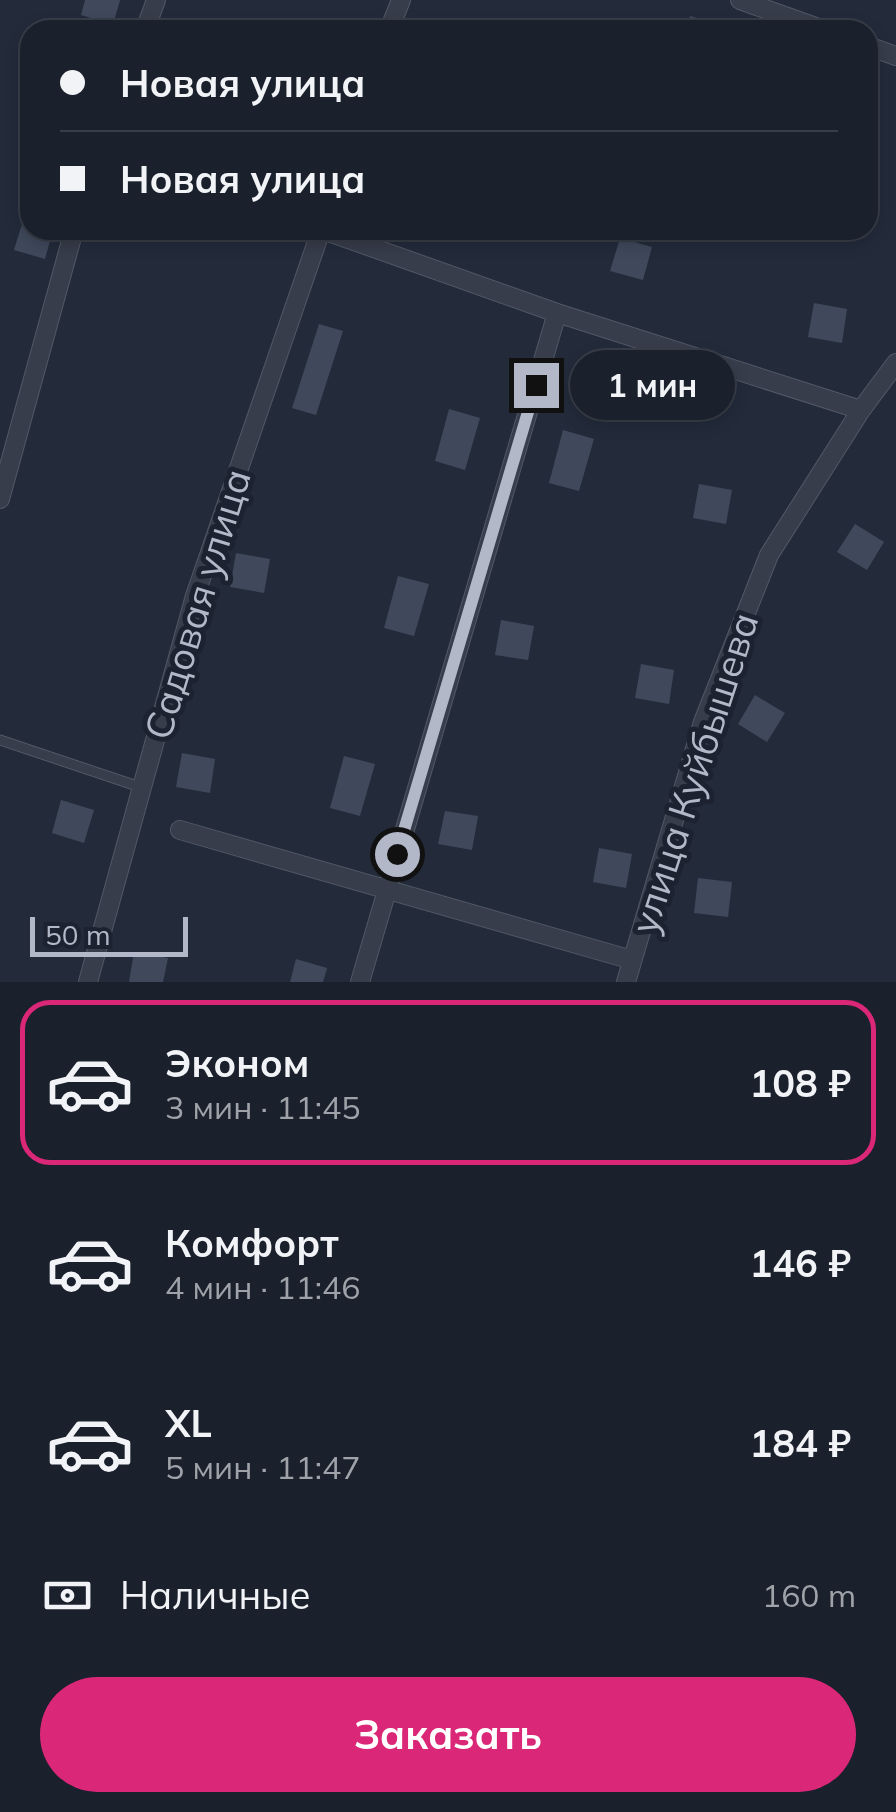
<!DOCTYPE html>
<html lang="ru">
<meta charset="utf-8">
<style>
body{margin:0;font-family:Mulish,sans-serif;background:#232834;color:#f1f3f6;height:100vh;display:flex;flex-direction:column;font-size:38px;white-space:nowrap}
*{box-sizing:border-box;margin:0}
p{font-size:32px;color:#9fa3a9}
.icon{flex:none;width:55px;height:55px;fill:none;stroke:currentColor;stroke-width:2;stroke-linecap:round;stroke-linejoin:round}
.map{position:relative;height:982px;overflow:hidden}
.panel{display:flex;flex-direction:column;background:#1a202c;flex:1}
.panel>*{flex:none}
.guide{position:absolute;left:20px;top:20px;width:858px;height:220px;border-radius:30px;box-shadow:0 5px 15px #0003,0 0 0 2px #383e48;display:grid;align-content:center;height:220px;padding:0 40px;background:#1a202c}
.scale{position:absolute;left:30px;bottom:25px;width:158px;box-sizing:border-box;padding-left:10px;border:5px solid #b2b8c7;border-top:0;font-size:28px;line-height:35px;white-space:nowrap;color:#b2b8c7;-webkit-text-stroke:8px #1c2230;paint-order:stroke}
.end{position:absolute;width:45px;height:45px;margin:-22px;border:12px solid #b2b8c7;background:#111;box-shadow:0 0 0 5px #111}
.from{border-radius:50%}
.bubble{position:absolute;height:70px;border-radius:35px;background:#1a202c;box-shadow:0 5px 15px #0003,0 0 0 2px #383e48;font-size:32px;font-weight:700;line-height:70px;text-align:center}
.guide b{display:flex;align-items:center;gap:35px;height:95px;font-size:38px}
.guide b+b{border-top:2px solid #383e48}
.guide i{width:25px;height:25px;background:#f1f3f6}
ul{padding:18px 0 0;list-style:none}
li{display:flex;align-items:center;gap:30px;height:165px;margin:0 20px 15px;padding:0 20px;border:5px solid transparent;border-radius:30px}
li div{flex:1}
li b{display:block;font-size:38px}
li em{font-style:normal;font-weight:700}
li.active{border-color:#db2777}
li>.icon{width:90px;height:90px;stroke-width:1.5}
.pay{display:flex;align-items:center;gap:25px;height:110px;padding:0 40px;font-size:38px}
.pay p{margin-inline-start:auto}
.primary-button{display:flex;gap:20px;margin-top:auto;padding:20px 40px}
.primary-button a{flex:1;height:115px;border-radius:60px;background:#db2777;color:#fff;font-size:40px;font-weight:700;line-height:115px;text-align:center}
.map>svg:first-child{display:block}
</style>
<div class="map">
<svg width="896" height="982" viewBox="0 0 896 982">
<rect width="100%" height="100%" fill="#232b3b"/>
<path fill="#3f495b" d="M 85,0 L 120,0 L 113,25 L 81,15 Z
M 690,16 L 722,25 L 721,30 L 686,30 Z
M 30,198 L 30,230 L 53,230 L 45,259 L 14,250 Z
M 620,238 L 652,247 L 643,280 L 610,271 Z
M 814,303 L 847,309 L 842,343 L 808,337 Z
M 319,324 L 343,331 L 316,415 L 292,408 Z
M 449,409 L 480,418 L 465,470 L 435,461 Z
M 563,430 L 594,439 L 579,491 L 549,483 Z
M 699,484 L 732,490 L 726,524 L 693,518 Z
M 855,524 L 884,542 L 867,570 L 837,552 Z
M 236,553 L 270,559 L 264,593 L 230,587 Z
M 398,576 L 429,584 L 414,636 L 384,628 Z
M 501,620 L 534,626 L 528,660 L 495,655 Z
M 641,664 L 674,670 L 669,704 L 635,698 Z
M 755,695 L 785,713 L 767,742 L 738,724 Z
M 182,753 L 215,759 L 210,793 L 176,787 Z
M 344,756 L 375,764 L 360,816 L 330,808 Z
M 61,800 L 94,810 L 84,843 L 52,833 Z
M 445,811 L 478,816 L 472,850 L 438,844 Z
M 599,848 L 632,854 L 626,888 L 593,882 Z
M 698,878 L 732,882 L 728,917 L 694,913 Z
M 134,952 L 168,958 L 163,982 L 129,982 Z
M 296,959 L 327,968 L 323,982 L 290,982 Z"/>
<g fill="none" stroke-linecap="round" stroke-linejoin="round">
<g stroke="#525866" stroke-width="11">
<path id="service" d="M 0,740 L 140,787"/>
</g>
<g stroke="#525866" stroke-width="20">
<path id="minor" d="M 740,0 L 824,30
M 145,30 L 156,0
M 389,30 L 401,0
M 868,46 L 896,56
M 323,230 L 557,313 L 861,410
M 0,499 L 74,230
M 180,830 L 632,960
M 88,982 L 195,596 L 321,230
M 360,982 L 557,313
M 626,982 L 703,722 L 769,555 L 861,410 L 896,363"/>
</g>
<use href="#service" stroke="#373d4b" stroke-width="9"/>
<use href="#minor" stroke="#373d4b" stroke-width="18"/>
</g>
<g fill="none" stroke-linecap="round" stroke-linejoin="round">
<path stroke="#b2b8c7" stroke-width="12" d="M 397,854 L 536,385"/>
</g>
<g text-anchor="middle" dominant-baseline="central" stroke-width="10" stroke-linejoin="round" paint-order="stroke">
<g font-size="38" fill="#b2b8c7" stroke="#1c2230">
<text transform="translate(197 604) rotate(-73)">Садовая улица</text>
<text transform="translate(694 773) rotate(-72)">улица Куйбышева</text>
</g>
</g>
</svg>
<div class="scale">50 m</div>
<i class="end from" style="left:397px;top:854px"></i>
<i class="end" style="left:536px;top:385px"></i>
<div class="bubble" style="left:570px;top:350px;width:165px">1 мин</div>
<div class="guide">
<b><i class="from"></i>Новая улица</b>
<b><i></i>Новая улица</b>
</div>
</div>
<section class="panel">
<ul>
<li class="active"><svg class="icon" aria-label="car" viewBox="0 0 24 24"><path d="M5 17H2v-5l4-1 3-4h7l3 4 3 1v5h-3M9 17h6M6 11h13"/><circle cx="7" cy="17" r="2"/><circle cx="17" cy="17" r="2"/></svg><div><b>Эконом</b><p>3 мин · 11:45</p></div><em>108 ₽</em></li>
<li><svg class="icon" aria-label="car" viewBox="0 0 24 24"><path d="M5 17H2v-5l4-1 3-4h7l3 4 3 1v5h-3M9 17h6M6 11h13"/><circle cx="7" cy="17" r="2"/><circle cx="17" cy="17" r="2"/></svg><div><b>Комфорт</b><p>4 мин · 11:46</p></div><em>146 ₽</em></li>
<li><svg class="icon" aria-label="car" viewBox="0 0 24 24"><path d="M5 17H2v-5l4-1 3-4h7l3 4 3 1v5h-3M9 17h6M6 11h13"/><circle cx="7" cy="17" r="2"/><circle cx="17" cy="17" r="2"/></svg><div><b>XL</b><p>5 мин · 11:47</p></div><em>184 ₽</em></li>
</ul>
<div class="pay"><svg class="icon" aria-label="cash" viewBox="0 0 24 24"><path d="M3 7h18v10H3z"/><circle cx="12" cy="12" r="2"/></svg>Наличные<p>160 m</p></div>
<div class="primary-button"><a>Заказать</a></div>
</section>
